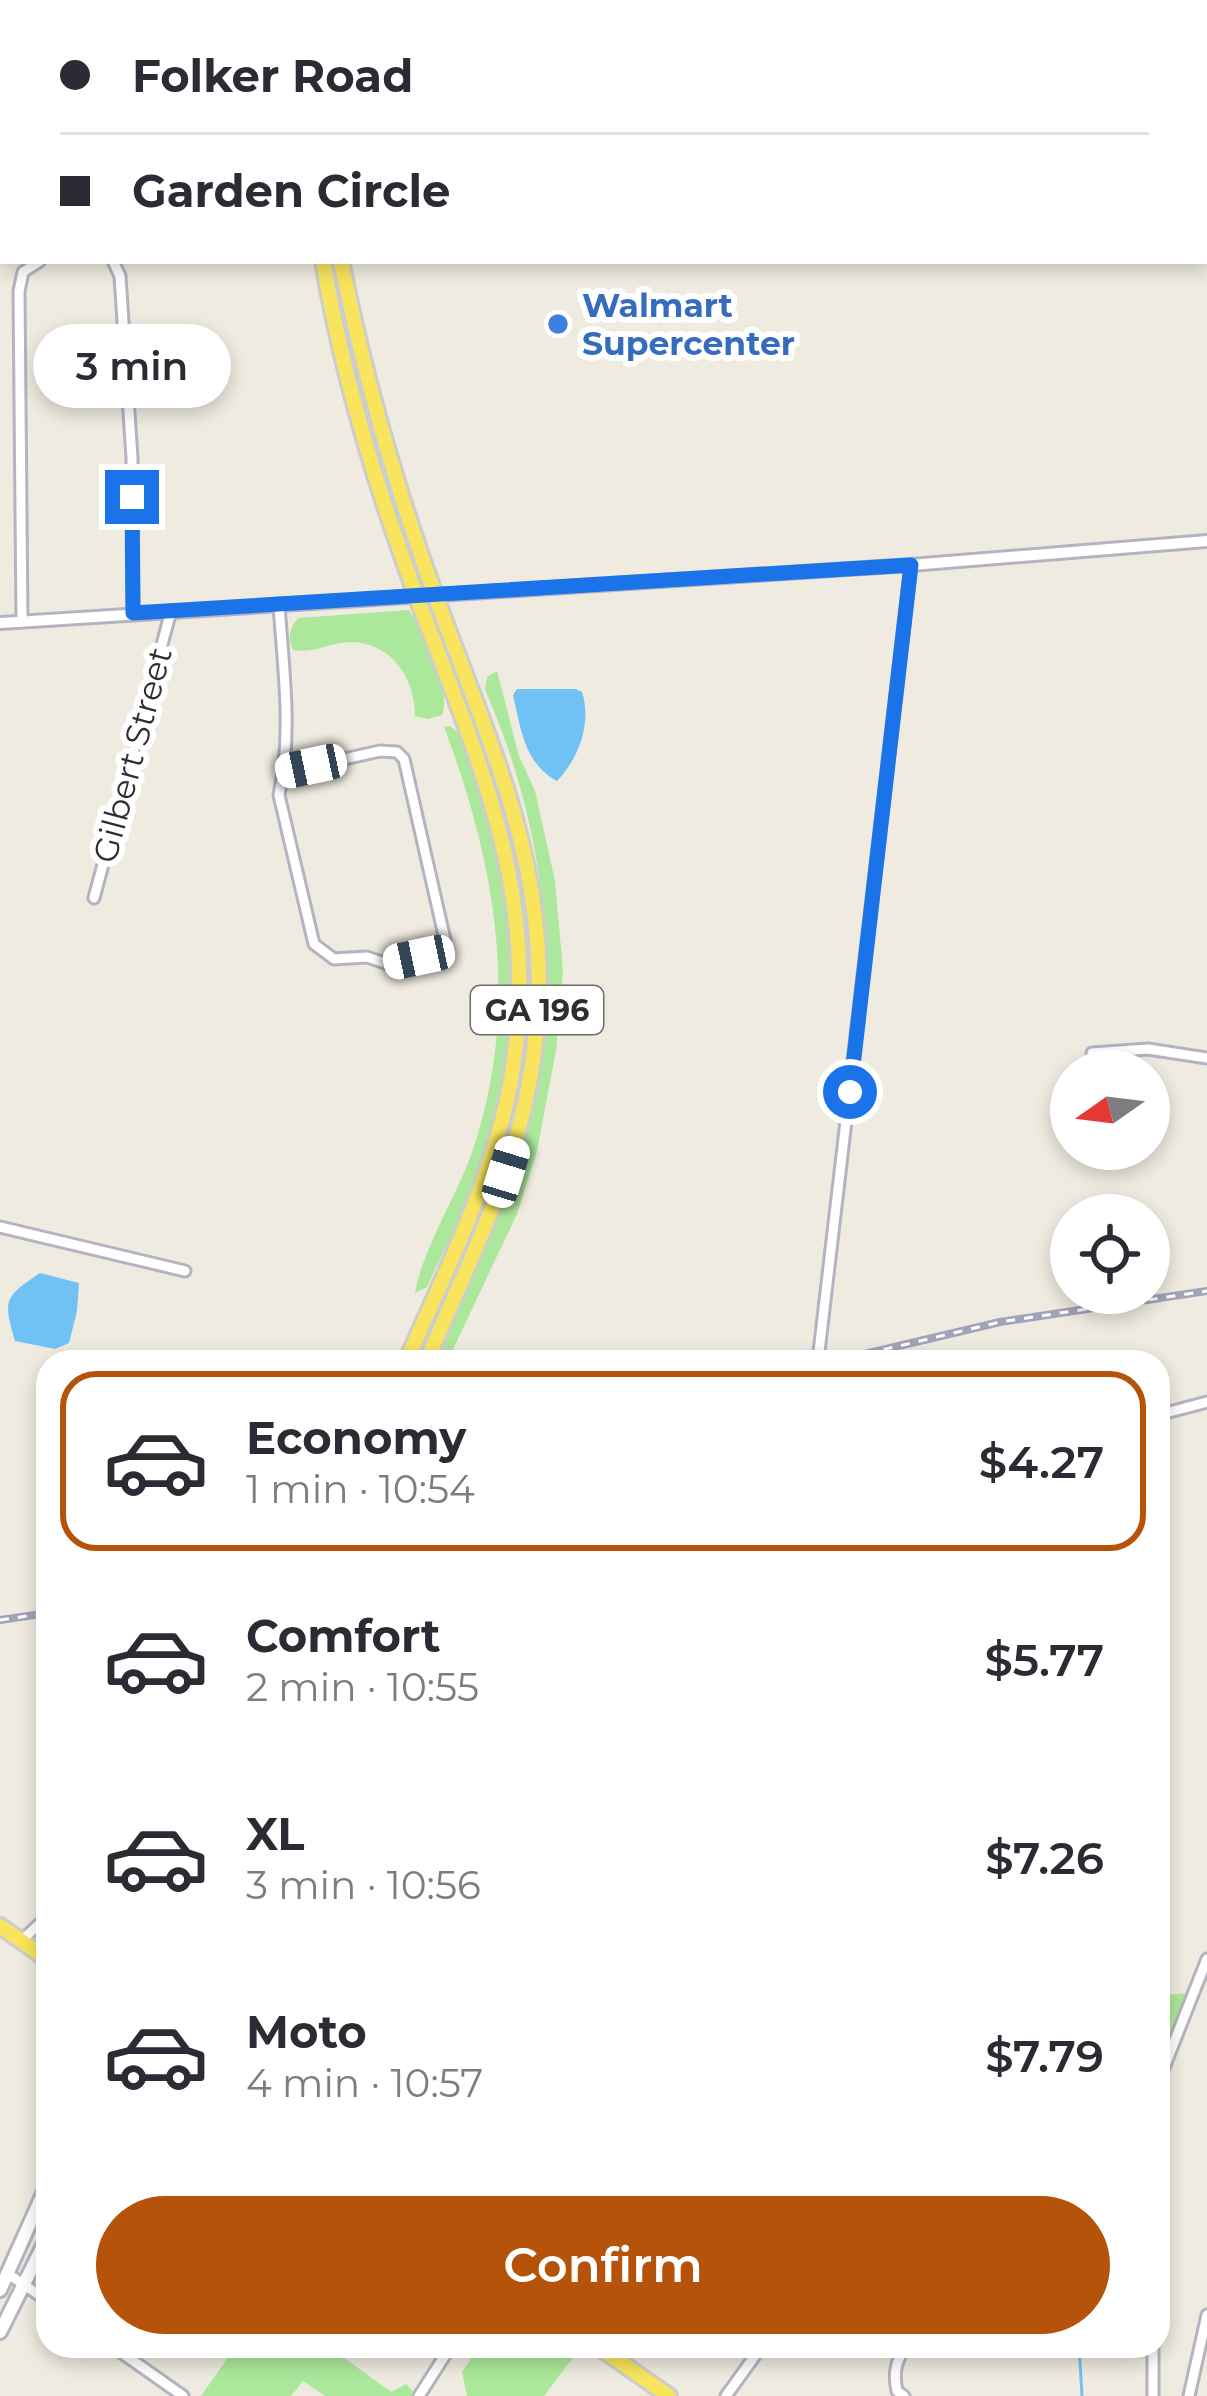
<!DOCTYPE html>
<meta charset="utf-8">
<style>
body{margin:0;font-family:Montserrat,sans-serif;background:#f7f7f7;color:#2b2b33;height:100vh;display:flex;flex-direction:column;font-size:45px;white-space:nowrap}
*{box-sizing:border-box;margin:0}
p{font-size:39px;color:#7c7c81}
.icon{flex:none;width:66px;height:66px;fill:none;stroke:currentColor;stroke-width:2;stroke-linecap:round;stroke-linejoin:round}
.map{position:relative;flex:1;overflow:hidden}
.side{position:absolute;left:36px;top:1350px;width:1134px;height:1008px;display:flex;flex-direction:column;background:#fff;border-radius:36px;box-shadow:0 6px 18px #0003}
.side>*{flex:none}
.banner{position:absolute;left:0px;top:0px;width:1209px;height:264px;box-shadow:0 6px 18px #0003;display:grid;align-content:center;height:264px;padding:0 60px;background:#fff}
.needle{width:78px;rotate:256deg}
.tools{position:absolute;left:1050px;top:1050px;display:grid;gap:24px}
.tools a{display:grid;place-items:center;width:120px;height:120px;border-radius:50%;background:#fff;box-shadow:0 6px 18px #0003;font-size:60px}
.end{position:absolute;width:54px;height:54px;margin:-27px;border:15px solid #1a73e8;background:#fff;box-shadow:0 0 0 6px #fff}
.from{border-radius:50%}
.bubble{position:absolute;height:84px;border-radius:42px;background:#fff;box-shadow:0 6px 18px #0003;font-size:39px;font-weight:600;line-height:84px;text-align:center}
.car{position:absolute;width:36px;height:72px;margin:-36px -18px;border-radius:15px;box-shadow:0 0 9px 3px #0007;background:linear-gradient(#fff 24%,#345 0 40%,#fff 0 76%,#345 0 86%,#fff 0)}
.banner b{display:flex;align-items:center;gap:42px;height:114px;font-size:45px}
.banner b+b{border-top:3px solid #e1e1e2}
.banner i{width:30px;height:30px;background:#2b2b33}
ul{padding:21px 0 0;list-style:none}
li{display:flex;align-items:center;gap:36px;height:180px;margin:0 24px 18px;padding:0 36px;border:6px solid transparent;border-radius:36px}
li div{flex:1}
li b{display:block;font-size:45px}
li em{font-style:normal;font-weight:600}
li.selected{border-color:#b45309}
li>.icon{width:108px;height:108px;stroke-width:1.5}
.button{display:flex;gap:24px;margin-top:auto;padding:24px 60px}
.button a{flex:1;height:138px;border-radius:72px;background:#b45309;color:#fff;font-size:48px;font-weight:600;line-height:138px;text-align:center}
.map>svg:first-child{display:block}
</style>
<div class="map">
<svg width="1207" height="2396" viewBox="0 0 1207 2396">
<rect width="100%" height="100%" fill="#efebe0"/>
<path fill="#ace89b" d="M 409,610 C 424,631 452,692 442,715 L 428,719 L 415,716 C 415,678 392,643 351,642 C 330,642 314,654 293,650 C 287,638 290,628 298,618 Z
M 497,671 L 519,756 L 535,791 L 555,881 L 563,971 L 556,1050 L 537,1151 L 517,1214 L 447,1362 L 435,1362 C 465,1295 498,1228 520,1158 C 567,1007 549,833 485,690 L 487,677 Z
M 450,726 C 474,742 483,790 489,817 C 518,933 525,1056 480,1170 C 465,1209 445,1248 427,1287 L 415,1293 C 423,1247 458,1195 473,1149 C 521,1008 496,864 444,727 Z
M 480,735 C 555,898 542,1057 481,1221 L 478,1219 C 488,1184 502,1150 511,1114 C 542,988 524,856 477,737 Z
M 1193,1993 L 1158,2081 L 1158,1995 Z
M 236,2346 L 328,2346 L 391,2392 L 406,2384 L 413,2391 L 411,2396 L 325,2396 L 303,2381 L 291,2396 L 201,2396 Z
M 480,2346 L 554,2346 L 572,2359 L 544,2396 L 467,2396 L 462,2372 Z"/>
<path fill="#70c2f5" d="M 517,689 L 576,689 L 582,692 C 592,723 579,758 557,781 C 524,763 521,729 513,695 Z
M 40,1273 L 79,1283 L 77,1311 L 69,1343 L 55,1349 L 15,1341 C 3,1300 4,1297 40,1273 Z"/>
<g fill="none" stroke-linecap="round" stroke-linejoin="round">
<path stroke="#70c2f5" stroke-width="3" d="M 1079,2346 L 1082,2396"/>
<g stroke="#b4b4c1" stroke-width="15">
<path id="minor" d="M 113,261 L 120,276 L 132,458 L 133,613
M 279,604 C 283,668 293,732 279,795 L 314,944 L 334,959 L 367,957 L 388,964 L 439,954 L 445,940 L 404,759 L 397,752 L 380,751 L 286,772
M 22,622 L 19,291 L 23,272 L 40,261
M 94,898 L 171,611
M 1092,1053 L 1148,1049 L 1207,1058
M 0,1227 L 185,1271
M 819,1352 L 911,565
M 1158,1415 L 1207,1402
M 21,1941 L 48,1916
M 1158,2083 L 1207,1959
M 8,2274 L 48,2301
M 112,2346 L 183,2396
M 1153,2346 L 1153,2396
M 419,2396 L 451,2346
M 726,2396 L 762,2346
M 904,2396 L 897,2391 C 893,2373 896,2361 906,2346
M 1189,2396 L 1207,2315"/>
</g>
<g stroke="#b4b4c1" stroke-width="16">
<path id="tertiary" d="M 0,623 L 911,565 L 1207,541"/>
</g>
<g stroke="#b4b4c1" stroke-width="18">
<path id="secondary" d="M 0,2290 L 48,2183
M 0,2332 L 48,2236"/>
</g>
<g stroke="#cdcdcd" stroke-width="20">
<path id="primary" d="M 299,0 L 299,3
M 316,0 L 316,3
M 323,261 C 342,375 376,487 416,595 C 479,763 543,894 511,1080 C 493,1179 446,1270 406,1362
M 341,261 C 364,375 395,485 435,595 C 499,769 565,896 528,1089 C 509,1185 464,1273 426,1362
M 0,1926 L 48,1960
M 597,2346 L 669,2396"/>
</g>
<use href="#minor" stroke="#fff" stroke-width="9"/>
<use href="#tertiary" stroke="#fff" stroke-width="10"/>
<use href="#secondary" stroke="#fff" stroke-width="12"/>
<use href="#primary" stroke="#f8e55d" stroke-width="14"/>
<g stroke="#a2a3b9" stroke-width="8">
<path id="rail" d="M 831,1362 L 1000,1322 L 1207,1291
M 0,1620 L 48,1613"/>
</g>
<use href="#rail" stroke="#fff" stroke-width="3" stroke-dasharray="9" stroke-linecap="butt"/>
</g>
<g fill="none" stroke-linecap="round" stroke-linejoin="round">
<path stroke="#1a73e8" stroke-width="15" d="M 132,497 L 133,613 L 911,565 L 850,1092"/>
</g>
<circle fill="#3f7fe0" stroke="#fff" stroke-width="4.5" cx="558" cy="324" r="12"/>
<g text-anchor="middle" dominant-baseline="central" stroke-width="12" stroke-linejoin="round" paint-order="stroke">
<rect fill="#fff" stroke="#6d6d6d" stroke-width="3" x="471" y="986" width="132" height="48" rx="9"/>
<g font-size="30" font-weight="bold" fill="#2e2e2e">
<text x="537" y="1010">GA 196</text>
</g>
<g font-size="33" font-weight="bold" fill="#366cbe" stroke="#fff" text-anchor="start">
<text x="582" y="305">Walmart<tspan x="582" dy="38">Supercenter</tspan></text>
</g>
<g font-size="33" fill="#2e2e2e" stroke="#fff">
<text transform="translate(132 755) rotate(-75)">Gilbert Street</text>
</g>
</g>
</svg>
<div class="tools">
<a><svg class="needle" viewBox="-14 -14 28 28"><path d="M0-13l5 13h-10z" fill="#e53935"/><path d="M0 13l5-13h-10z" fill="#7c7c81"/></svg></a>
<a><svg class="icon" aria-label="locate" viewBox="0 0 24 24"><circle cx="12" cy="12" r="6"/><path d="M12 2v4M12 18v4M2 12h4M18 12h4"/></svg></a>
</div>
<i class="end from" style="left:850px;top:1092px"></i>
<i class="end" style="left:132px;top:497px"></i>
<div class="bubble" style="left:33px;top:324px;width:198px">3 min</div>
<i class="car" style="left:311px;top:766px;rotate:258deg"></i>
<i class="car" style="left:419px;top:957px;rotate:258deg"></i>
<i class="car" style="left:506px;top:1172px;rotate:17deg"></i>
<div class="banner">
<b><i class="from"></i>Folker Road</b>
<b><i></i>Garden Circle</b>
</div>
<section class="side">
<ul>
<li class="selected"><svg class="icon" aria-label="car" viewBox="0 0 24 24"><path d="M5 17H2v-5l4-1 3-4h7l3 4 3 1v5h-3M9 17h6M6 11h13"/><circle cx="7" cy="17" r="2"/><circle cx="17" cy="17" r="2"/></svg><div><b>Economy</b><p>1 min · 10:54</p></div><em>$4.27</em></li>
<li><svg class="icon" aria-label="car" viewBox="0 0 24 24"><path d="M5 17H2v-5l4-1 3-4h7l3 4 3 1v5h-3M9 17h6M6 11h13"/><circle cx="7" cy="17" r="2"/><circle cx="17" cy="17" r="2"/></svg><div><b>Comfort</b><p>2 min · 10:55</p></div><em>$5.77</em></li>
<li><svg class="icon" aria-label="car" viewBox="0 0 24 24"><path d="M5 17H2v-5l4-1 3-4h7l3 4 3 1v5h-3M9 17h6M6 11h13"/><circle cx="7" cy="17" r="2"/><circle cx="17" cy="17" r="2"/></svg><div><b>XL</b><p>3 min · 10:56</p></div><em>$7.26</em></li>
<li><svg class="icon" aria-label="car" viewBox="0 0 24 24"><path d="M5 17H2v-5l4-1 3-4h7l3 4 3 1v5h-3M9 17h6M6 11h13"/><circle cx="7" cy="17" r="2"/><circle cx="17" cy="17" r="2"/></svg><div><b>Moto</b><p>4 min · 10:57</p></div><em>$7.79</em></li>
</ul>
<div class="button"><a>Confirm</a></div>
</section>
</div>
